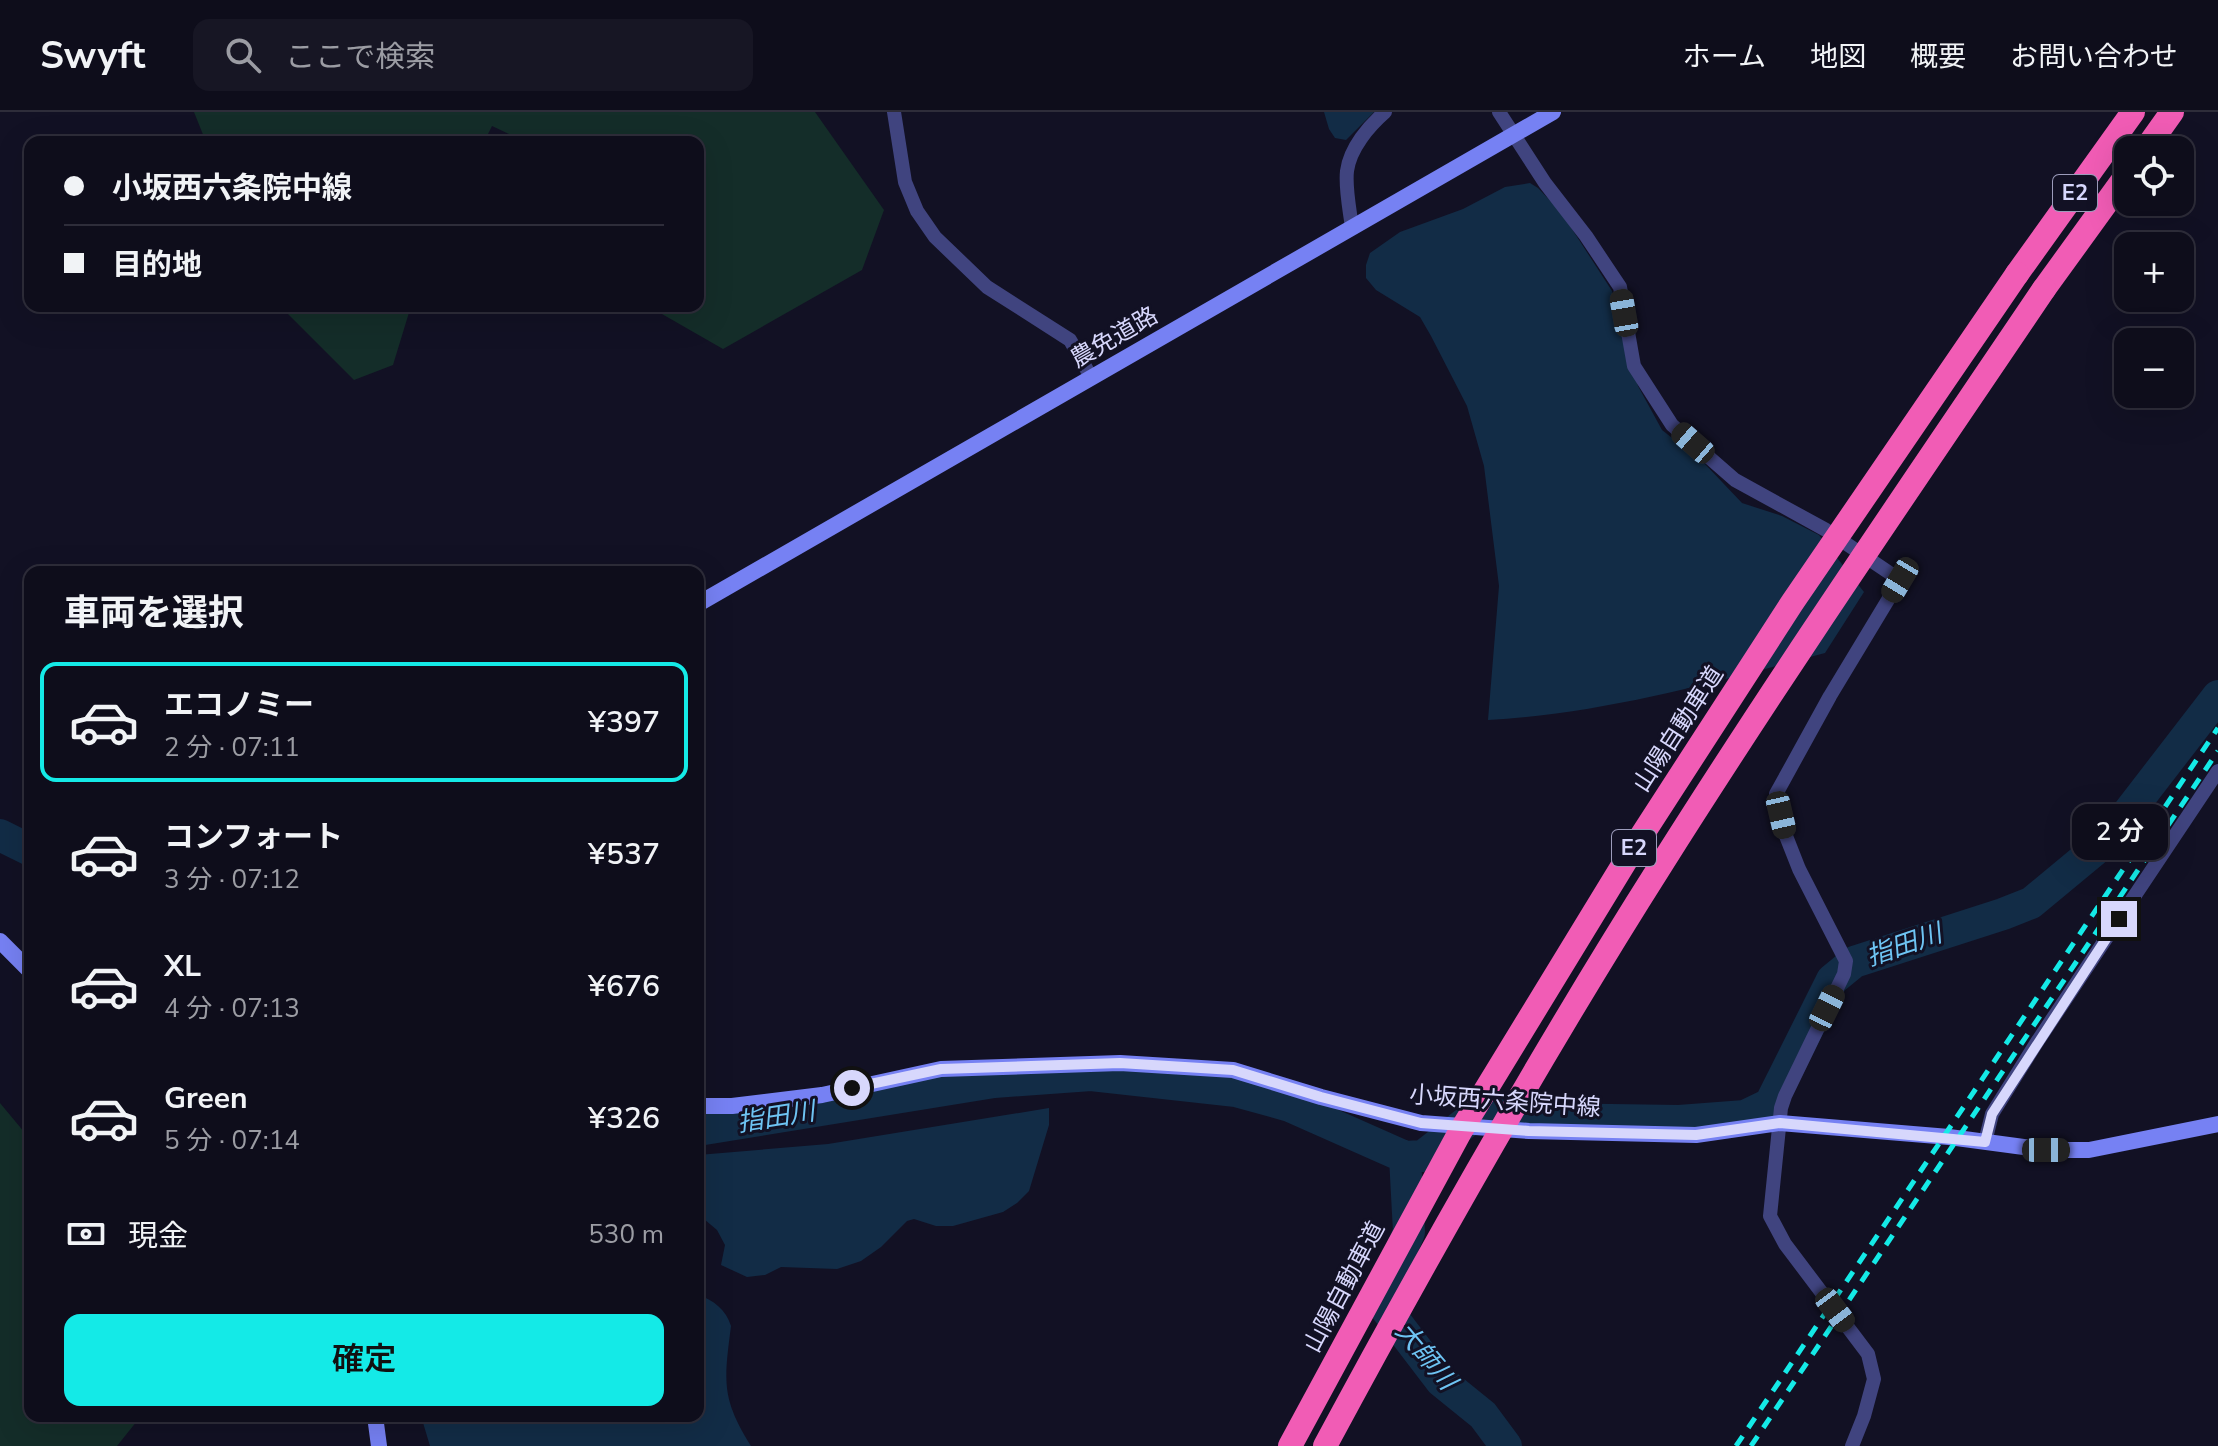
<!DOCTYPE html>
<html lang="ja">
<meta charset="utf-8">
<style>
body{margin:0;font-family:"Nunito Sans","Noto Sans JP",sans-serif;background:#171624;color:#f1f3f6;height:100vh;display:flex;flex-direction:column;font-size:30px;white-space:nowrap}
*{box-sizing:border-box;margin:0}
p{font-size:26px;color:#9b9ca3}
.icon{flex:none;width:44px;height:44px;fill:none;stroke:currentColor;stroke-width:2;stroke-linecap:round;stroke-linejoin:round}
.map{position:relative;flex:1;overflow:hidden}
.panel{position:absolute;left:24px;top:454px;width:680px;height:856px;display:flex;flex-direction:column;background:#0e0d1b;border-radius:16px;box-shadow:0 8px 32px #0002,0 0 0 2px #2e2d3a}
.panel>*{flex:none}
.guide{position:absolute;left:24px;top:24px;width:680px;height:176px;border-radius:16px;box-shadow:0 8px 32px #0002,0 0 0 2px #2e2d3a;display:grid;align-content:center;height:176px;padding:0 40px;background:#0e0d1b}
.controls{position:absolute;left:2114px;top:24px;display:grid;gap:16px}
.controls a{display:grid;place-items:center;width:80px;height:80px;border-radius:16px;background:#0e0d1b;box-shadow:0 8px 32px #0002,0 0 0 2px #2e2d3a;font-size:40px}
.end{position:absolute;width:36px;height:36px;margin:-18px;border:10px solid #d7d7fc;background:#111;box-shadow:0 0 0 4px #111}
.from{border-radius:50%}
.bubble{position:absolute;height:56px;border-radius:16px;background:#0e0d1b;box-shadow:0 8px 32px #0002,0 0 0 2px #2e2d3a;font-size:26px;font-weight:600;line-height:56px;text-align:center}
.car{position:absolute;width:24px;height:48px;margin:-24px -12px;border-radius:10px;box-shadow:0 0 6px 2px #0007;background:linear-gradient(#222 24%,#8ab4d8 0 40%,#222 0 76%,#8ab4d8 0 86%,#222 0)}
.guide b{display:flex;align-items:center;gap:28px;height:76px;font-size:30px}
.guide b+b{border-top:2px solid #2e2d3a}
.guide i{width:20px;height:20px;background:#f1f3f6}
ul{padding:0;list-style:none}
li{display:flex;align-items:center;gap:24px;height:120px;margin:0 16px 12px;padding:0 24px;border:4px solid transparent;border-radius:16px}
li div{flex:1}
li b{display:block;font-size:30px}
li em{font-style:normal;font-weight:600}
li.selected{border-color:#14eae7}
li>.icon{width:72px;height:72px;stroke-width:1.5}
h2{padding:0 40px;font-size:36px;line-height:96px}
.pay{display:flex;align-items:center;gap:20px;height:88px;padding:0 40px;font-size:30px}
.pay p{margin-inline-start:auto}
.cta{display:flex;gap:16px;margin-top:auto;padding:16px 40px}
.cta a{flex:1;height:92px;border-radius:16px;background:#14eae7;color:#111;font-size:32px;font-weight:600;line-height:92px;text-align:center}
header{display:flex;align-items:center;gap:48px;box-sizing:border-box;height:112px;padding:0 40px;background:#0e0d1b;border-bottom:2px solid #2e2d3a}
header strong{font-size:38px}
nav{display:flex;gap:44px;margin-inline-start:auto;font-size:28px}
.search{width:560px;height:72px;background:#171624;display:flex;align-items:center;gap:20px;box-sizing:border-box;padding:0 28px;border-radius:16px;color:#9b9ca3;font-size:30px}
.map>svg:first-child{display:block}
</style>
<header>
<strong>Swyft</strong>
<div class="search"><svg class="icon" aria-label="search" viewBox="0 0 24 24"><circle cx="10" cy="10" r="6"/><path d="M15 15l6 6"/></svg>ここで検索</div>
<nav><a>ホーム</a><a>地図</a><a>概要</a><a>お問い合わせ</a></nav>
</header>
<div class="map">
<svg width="2218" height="1334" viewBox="0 0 2218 1334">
<rect width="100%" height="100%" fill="#121124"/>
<path fill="#142d29" d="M 194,0 L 815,0 L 884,98 L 862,158 L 723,237 L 648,194 L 698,194 L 698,30 L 526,30 L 492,14 L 484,30 L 206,30 Z
M 280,194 L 411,194 L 393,253 L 354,268 Z
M 0,991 L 30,1027 L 30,1304 L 141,1304 L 117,1334 L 0,1334 Z"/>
<path fill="#122c46" d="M 1324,0 L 1374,0 L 1346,28 L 1335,26 L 1329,17 Z
M 1530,71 L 1538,76 L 1561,100 L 1612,179 L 1638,274 L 1662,318 L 1704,351 L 1742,391 L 1782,404 L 1819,423 L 1864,480 L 1825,541 C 1716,570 1601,602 1488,608 L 1499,474 L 1484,354 L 1467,294 L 1431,224 L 1420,205 L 1376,178 L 1366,166 L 1366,153 L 1370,141 L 1400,120 L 1463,97 L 1505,75 Z
M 1049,996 L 1049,1013 L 1029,1079 L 1017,1091 L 1003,1100 L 953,1114 L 936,1114 L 914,1107 L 907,1109 L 881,1135 L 861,1149 L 837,1157 L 781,1155 L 765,1163 L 747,1165 L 721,1153 L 725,1133 L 717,1118 L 698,1102 L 698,1043 L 828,1032 Z
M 698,1183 C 714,1188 726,1198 731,1214 C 724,1269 721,1286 751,1334 L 430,1334 L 421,1304 L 698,1304 Z"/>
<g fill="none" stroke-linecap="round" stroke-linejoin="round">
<path stroke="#122c46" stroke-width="32" d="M 0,723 L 30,738
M 698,1018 L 994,970 L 1091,963 L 1236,979 L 1290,994 L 1405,1045 L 1423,1044 L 1478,1001 L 1542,1007 L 1679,1009 L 1745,1004 L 1770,992 L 1832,868 L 1854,850 L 2003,802 L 2031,791 L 2107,728 L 2218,584
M 1405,1045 L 1409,1120 L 1389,1168 L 1386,1197 L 1441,1269 L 1483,1303 L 1506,1334"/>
<path stroke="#40447f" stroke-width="14" d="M 894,0 L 905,70 L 917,99 L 935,125 L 987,175 L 1070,228 L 1091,265
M 1499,0 L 1545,71 L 1586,124 L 1620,175 L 1634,254 L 1672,313 L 1735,368 L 1826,418 L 1900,468 L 1830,584 L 1776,682 L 1786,724 L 1799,757 L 1846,849 L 1844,862 L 1785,984 L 1781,996 L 1770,1104 L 1785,1132 L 1868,1242 L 1874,1267 L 1864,1304 L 1852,1334
M 1352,116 C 1350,99 1345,76 1347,59 C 1350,36 1369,14 1385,0
M 1985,1030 L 1992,1002 L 2037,930 L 2218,659"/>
<path stroke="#7681f3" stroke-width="16" d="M 698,492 L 1553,0
M 0,829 L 30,859
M 698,994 L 732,994 L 822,983 L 941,957 L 1120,951 L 1233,958 L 1321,985 L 1421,1011 L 1529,1019 L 1696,1023 L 1780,1011 L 1949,1025 L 2046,1038 L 2089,1038 L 2218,1012
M 375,1304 L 379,1334"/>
<path stroke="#f15cb5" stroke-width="24" d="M 2145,38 L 2172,0
M 2017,162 L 2133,0
M 2044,177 L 2128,61"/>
<path stroke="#14eae7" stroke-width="5" stroke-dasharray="12 10" stroke-linecap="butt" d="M 1736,1334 L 2218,616
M 1751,1334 L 2218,639"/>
<path stroke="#f15cb5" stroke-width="24" d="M 1290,1334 L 1460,1020 L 1631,740 L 1792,491 L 2017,162
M 1325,1334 C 1431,1137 1541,942 1661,753 C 1784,558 1915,368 2044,177"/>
</g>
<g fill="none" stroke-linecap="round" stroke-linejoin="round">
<path stroke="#d7d7fc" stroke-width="10" d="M 852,976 L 941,957 L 1120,951 L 1233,958 L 1321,985 L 1421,1011 L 1529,1019 L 1696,1023 L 1780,1011 L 1985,1030 L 1992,1002 L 2119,807"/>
</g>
<g text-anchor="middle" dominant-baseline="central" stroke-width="6" stroke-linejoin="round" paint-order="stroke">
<g fill="#121124" stroke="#9c9cbb" stroke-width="2">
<rect x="2053" y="63" width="44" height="36" rx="6"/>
<rect x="1612" y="718" width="44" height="36" rx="6"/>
</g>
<g font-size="22" font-weight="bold" fill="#d7d7fc">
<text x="2075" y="81">E2</text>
<text x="1634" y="736">E2</text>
</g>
<g font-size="24" fill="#d7d7fc" stroke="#121124">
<text transform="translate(1114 225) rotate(-30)">農免道路</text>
<text transform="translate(1678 617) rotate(-57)">山陽自動車道</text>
<text transform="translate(1505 989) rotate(4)">小坂西六条院中線</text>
<text transform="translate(1344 1175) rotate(-62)">山陽自動車道</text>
</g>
<g font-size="26" font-style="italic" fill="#6ec4f3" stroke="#121124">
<text transform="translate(1904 833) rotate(-19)">指田川</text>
<text transform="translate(776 1005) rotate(-9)">指田川</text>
<text transform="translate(1426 1244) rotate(50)">大師川</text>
</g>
</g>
</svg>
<div class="controls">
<a><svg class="icon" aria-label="locate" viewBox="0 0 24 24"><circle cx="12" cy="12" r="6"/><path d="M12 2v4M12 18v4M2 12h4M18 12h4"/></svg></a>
<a>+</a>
<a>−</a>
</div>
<i class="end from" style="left:852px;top:976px"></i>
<i class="end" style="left:2119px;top:807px"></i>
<div class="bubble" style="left:2072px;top:692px;width:96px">2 分</div>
<i class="car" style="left:1624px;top:201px;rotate:350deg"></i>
<i class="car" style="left:1693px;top:331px;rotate:311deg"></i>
<i class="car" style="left:1900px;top:468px;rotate:211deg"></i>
<i class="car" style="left:1781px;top:703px;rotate:167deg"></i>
<i class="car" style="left:1827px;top:896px;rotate:26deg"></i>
<i class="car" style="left:2046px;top:1038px;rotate:90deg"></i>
<i class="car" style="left:1835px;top:1198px;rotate:143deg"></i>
<div class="guide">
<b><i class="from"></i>小坂西六条院中線</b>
<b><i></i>目的地</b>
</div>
<section class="panel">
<h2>車両を選択</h2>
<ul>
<li class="selected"><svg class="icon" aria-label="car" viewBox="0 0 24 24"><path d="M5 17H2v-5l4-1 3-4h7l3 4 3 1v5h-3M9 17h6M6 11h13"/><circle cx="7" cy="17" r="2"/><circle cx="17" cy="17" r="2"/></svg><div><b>エコノミー</b><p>2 分 · 07:11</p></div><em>¥397</em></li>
<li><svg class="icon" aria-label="car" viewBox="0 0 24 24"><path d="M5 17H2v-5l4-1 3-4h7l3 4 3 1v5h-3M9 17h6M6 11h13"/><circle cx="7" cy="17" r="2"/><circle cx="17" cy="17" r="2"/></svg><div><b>コンフォート</b><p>3 分 · 07:12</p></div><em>¥537</em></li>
<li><svg class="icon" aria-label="car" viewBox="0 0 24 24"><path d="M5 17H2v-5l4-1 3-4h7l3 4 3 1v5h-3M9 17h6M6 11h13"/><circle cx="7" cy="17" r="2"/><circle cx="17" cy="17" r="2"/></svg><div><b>XL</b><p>4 分 · 07:13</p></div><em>¥676</em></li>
<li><svg class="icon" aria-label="car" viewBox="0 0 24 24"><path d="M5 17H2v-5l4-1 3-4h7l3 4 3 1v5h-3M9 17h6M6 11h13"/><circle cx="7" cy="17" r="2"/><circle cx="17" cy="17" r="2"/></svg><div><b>Green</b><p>5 分 · 07:14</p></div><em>¥326</em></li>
</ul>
<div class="pay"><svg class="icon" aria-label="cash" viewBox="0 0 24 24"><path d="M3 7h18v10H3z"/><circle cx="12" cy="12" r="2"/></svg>現金<p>530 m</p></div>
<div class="cta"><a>確定</a></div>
</section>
</div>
